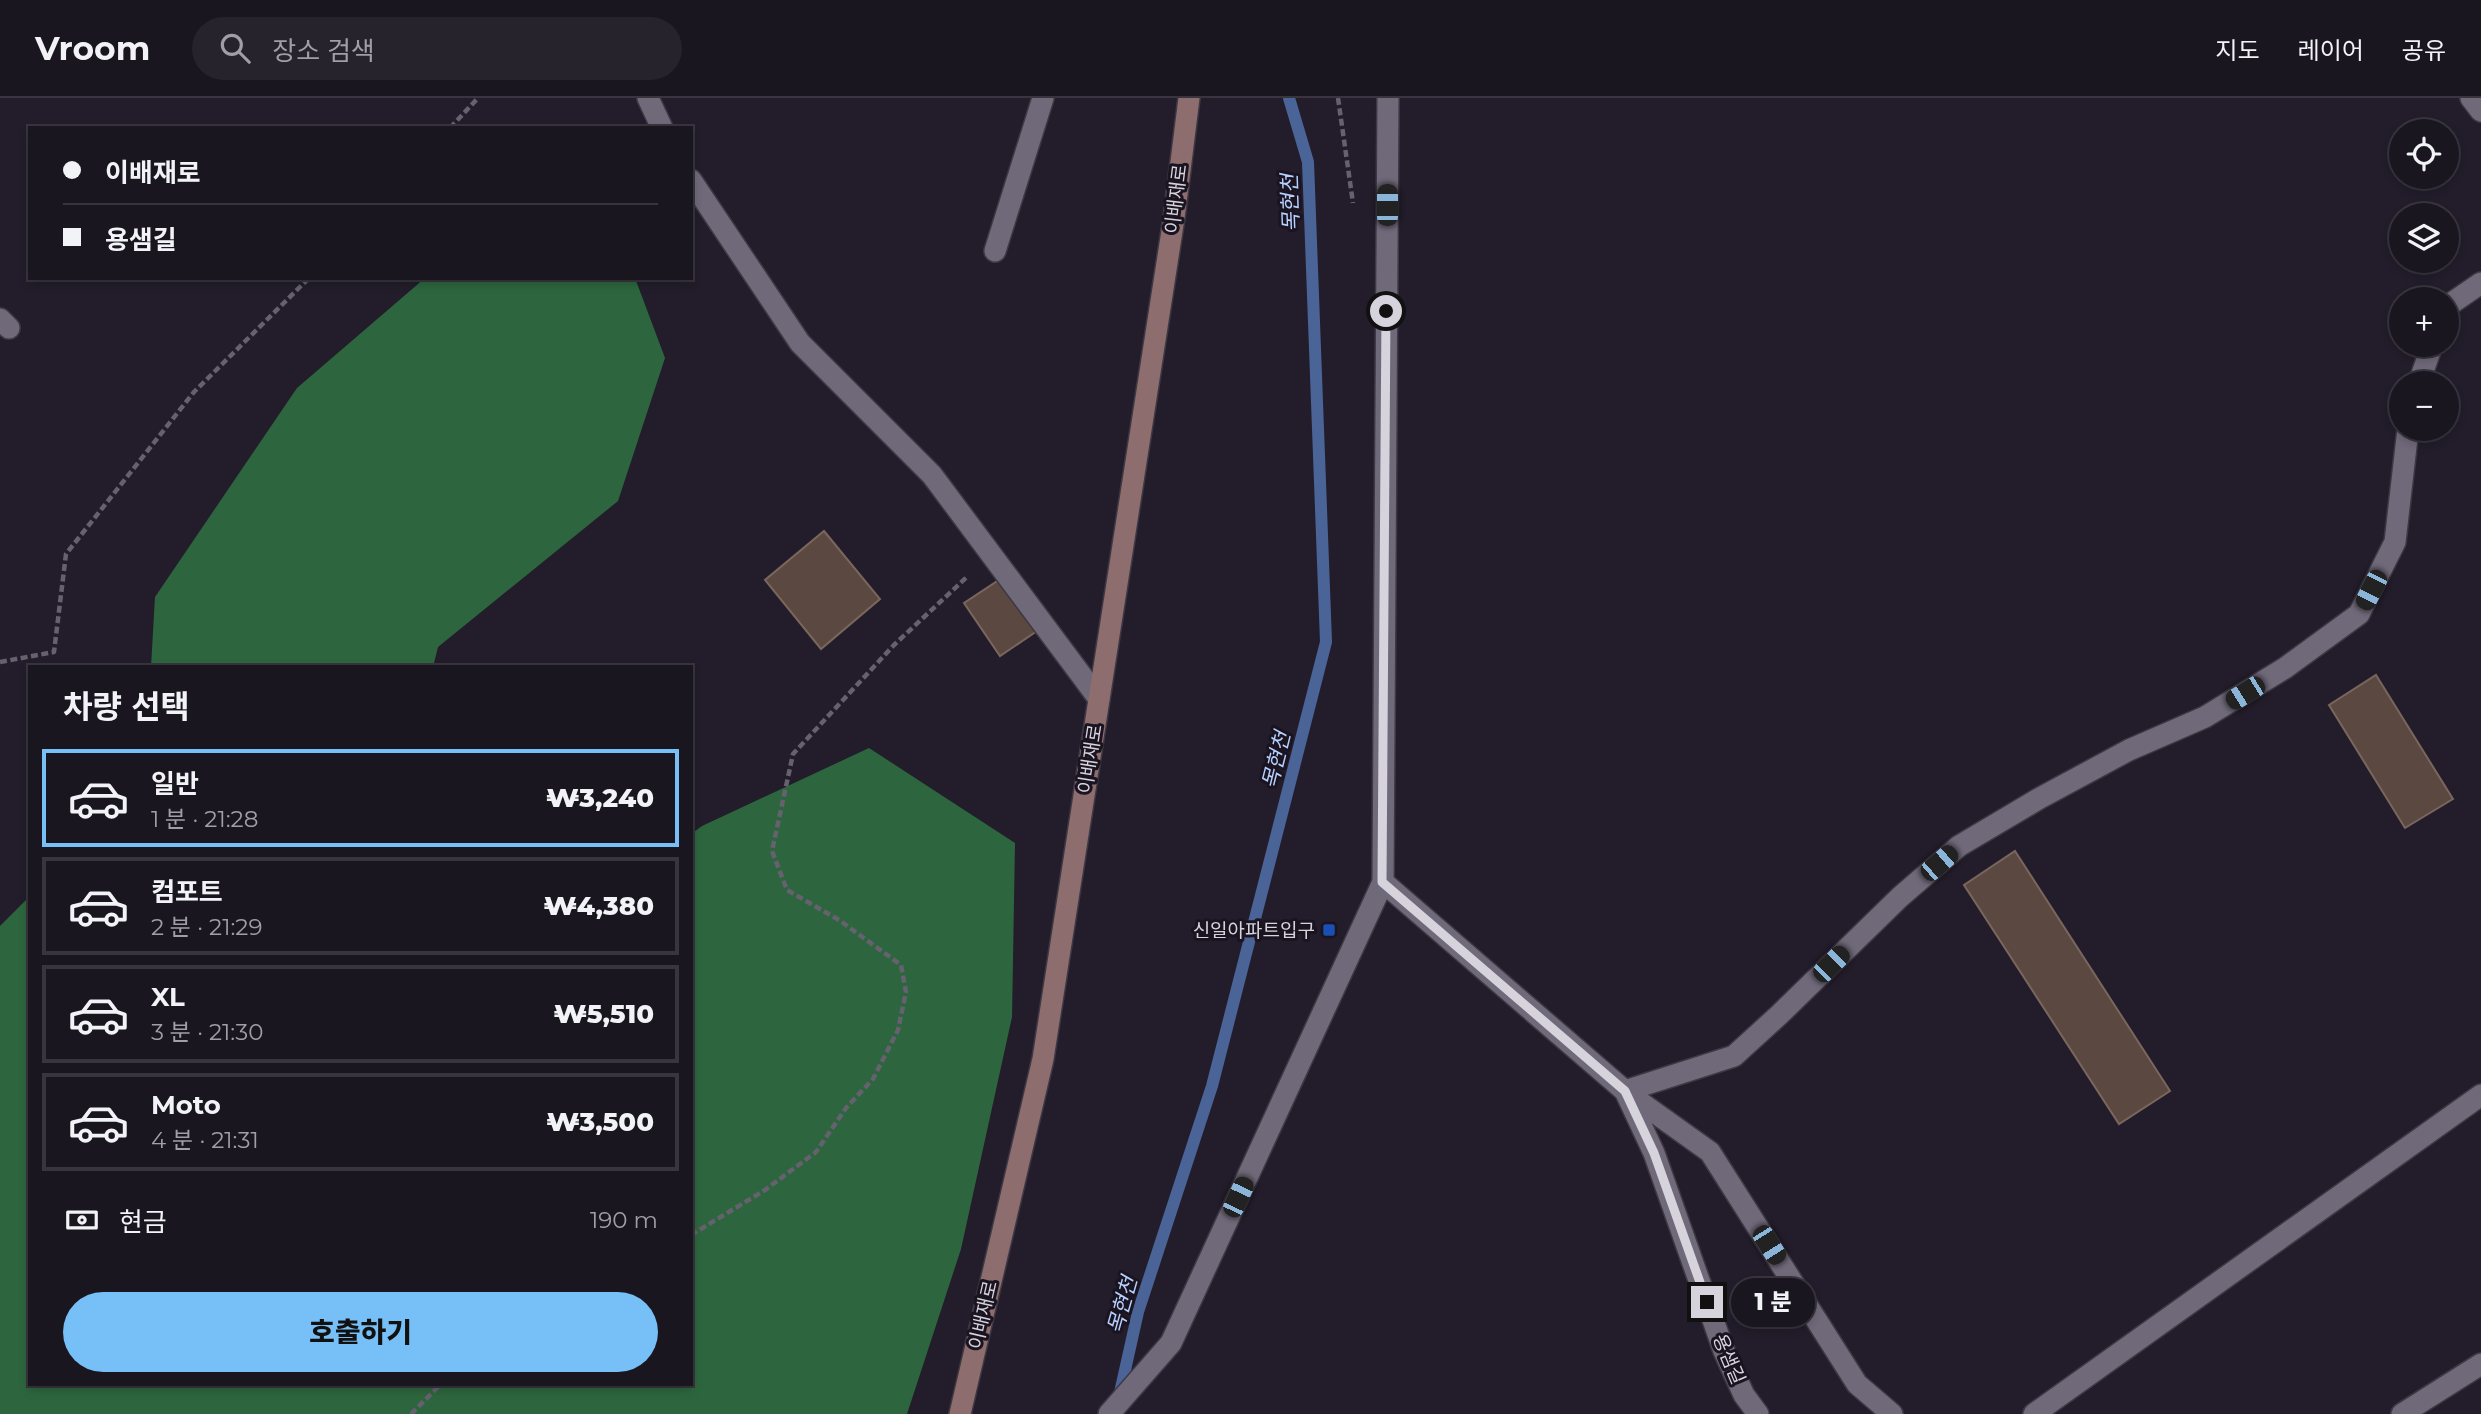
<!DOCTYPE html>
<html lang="ko">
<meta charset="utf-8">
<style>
body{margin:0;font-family:Montserrat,"Noto Sans KR",sans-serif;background:#27232d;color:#f1f3f6;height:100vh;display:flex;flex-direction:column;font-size:26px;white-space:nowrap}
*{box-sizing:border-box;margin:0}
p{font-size:23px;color:#9f9fa5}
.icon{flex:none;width:38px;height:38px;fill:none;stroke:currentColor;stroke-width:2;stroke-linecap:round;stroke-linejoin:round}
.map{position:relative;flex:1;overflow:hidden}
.side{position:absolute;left:28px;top:567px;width:665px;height:721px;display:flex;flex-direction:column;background:#1a1620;border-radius:0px;box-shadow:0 4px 10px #0003,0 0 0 2px #38353e}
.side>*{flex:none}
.guide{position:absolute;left:28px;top:28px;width:665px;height:154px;border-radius:0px;box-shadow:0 4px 10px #0003,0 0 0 2px #38353e;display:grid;align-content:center;height:154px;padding:0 35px;background:#1a1620}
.buttons{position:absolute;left:2389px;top:21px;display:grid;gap:14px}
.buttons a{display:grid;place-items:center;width:70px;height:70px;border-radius:50%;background:#1a1620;box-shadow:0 4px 10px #0003,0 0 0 2px #38353e;font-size:35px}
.end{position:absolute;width:32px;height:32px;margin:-16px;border:9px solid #d7d3dd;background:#111;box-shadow:0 0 0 4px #111}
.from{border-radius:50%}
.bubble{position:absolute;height:49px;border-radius:24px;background:#1a1620;box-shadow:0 4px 10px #0003,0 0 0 2px #38353e;font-size:23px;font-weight:800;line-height:49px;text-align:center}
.car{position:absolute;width:21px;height:42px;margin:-21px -10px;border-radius:9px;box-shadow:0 0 5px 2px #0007;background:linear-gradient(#222 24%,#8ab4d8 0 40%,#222 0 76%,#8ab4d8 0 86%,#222 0)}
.guide b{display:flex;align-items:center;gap:24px;height:66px;font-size:26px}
.guide b+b{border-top:2px solid #38353e}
.guide i{width:18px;height:18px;background:#f1f3f6}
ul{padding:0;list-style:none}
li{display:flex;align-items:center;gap:21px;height:98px;margin:0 14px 10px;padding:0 21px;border:4px solid #38353e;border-radius:0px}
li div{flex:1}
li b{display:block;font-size:26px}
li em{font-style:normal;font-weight:800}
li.active{border-color:#77bff7}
li>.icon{width:63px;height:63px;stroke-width:1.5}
h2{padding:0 35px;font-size:32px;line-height:84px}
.pay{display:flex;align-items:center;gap:18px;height:77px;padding:0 35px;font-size:26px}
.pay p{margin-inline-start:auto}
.primary-button{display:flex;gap:14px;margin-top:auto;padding:14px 35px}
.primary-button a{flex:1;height:80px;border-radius:42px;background:#77bff7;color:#111;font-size:28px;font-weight:800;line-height:80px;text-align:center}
header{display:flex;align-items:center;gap:42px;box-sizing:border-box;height:98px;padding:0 35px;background:#1a1620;border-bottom:2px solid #38353e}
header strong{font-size:33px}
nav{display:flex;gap:38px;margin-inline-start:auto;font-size:24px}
.search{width:490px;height:63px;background:#27232d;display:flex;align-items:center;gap:18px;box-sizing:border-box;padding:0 24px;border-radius:38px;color:#9f9fa5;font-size:26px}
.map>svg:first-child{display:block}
</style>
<header>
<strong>Vroom</strong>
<div class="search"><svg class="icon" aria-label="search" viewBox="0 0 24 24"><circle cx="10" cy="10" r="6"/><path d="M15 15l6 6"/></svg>장소 검색</div>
<nav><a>지도</a><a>레이어</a><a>공유</a></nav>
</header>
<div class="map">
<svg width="2481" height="1316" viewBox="0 0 2481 1316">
<rect width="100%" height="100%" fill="#231d2b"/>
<path fill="#2d663e" d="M 425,180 L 635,180 L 665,260 L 618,403 L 438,549 L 433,569 L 151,569 L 155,499 L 297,290 Z
M 869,650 L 1015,745 L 1012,919 L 961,1151 L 907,1316 L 0,1316 L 0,828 L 30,798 L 30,1286 L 691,1286 L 691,736 L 702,728 Z"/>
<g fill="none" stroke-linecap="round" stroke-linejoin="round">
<path stroke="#4b6498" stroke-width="12" d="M 1119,1299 L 1138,1214 L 1212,988 L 1326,544 L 1308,64 L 1289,0"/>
</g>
<path fill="#5b4941" stroke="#79665d" stroke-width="2" d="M 824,433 L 880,501 L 821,551 L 765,482 Z
M 1005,478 L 1040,531 L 1000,558 L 964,505 Z
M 2376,577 L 2453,701 L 2405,730 L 2329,607 Z
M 2015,753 L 2170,993 L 2119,1026 L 1964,787 Z"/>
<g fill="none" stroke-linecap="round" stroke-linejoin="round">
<g stroke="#3d3843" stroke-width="24">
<path id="lane" d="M 995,153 L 1043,0
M 2446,209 L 2481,185
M 2419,285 L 2432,247
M 1625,993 L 1734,958 L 1779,917 L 1900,799 L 1959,748 L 2040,700 L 2129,652 L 2205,619 L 2285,570 L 2359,516 L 2395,444 L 2408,331"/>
</g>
<g stroke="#3d3843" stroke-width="24">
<path id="street" d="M 648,0 L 662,30
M 2471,0 L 2481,13
M 691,82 L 800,245 L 932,377 L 1099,601
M 0,221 L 9,230
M 1383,784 L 1625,993 L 1654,1055 L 1724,1253 L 1744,1297 L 1758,1316
M 1626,994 L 1710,1054 L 1857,1286 L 1892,1316
M 1109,1316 L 1171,1245 L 1383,784 L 1388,0
M 2034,1316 L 2481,997
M 2402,1316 L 2481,1266"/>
</g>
<g stroke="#3d3843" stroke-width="24">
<path id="secondary" d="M 960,1316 L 1043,961 L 1174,120 L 1189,0"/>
</g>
<path stroke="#66616e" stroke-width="4.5" stroke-dasharray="7 3.5" stroke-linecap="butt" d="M 1338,0 L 1353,105
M 450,30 L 478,0
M 0,564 L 54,554 L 66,456 L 194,294 L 309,180
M 691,1137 L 765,1092 L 816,1054 L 846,1010 L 873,981 L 898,932 L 906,894 L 901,867 L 839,822 L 787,792 L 772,753 L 793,656 L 894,547 L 968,478
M 411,1316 L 441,1286"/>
<use href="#lane" stroke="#70697a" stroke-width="21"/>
<use href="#street" stroke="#70697a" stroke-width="21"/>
<use href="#secondary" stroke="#8d6d6d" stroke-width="21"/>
</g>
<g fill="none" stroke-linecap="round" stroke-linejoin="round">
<path stroke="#d7d3dd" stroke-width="9" d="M 1386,213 L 1382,784 L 1625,993 L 1654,1055 L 1707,1204"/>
</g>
<rect fill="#1a4fb4" stroke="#1a1421" stroke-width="2.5" x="1322" y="825" width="14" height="14" rx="3.5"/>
<g text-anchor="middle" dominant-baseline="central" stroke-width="6" stroke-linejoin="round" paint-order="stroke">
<g font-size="19" fill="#d7d3dd" stroke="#1a1421">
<text transform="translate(1176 101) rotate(-83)">이배재로</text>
<text transform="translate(1090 661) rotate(-81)">이배재로</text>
<text transform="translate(983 1217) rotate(-77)">이배재로</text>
<text transform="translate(1729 1261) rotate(67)">용샘길</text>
</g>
<g font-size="19" fill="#d7d3dd" stroke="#1a1421" text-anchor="end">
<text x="1315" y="832">신일아파트입구</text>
</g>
<g font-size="21" font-style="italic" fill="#b7cfff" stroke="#1a1421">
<text transform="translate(1290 105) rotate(-92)">목현천</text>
<text transform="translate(1276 662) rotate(-76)">목현천</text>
<text transform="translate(1122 1207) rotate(-74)">목현천</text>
</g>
</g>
</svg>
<div class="buttons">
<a><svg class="icon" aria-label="locate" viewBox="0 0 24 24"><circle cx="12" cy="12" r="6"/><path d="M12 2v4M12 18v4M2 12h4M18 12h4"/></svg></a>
<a><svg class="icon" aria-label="layers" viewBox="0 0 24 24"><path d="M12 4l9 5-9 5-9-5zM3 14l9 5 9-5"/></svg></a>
<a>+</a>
<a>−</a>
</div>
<i class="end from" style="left:1386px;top:213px"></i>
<i class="end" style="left:1707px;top:1204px"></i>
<div class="bubble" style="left:1731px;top:1180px;width:84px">1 분</div>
<i class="car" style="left:1387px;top:107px;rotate:0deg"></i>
<i class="car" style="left:2371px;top:492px;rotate:207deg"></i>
<i class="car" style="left:2245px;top:595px;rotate:238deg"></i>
<i class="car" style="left:1939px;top:765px;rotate:49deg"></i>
<i class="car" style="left:1831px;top:866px;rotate:45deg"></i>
<i class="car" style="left:1238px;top:1099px;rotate:25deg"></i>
<i class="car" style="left:1769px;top:1147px;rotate:148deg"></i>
<div class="guide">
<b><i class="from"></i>이배재로</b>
<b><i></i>용샘길</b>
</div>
<section class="side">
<h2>차량 선택</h2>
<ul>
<li class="active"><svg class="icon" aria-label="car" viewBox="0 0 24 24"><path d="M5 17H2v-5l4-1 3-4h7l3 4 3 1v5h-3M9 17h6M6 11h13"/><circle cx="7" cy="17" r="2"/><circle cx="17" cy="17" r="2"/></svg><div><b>일반</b><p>1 분 · 21:28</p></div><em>₩3,240</em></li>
<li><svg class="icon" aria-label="car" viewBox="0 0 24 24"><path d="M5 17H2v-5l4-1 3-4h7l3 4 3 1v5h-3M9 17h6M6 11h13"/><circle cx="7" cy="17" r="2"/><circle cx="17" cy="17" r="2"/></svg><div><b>컴포트</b><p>2 분 · 21:29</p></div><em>₩4,380</em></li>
<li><svg class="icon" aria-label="car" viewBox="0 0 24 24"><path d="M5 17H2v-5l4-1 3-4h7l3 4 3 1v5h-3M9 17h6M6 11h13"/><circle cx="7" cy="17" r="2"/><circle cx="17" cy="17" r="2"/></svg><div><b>XL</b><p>3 분 · 21:30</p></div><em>₩5,510</em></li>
<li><svg class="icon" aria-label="car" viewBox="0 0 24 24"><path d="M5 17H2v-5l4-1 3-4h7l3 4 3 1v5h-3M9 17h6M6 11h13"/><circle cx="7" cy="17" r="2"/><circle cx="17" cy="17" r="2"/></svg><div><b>Moto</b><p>4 분 · 21:31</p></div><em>₩3,500</em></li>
</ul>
<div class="pay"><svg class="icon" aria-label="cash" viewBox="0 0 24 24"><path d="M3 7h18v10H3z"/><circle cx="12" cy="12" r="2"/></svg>현금<p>190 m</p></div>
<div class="primary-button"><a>호출하기</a></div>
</section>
</div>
